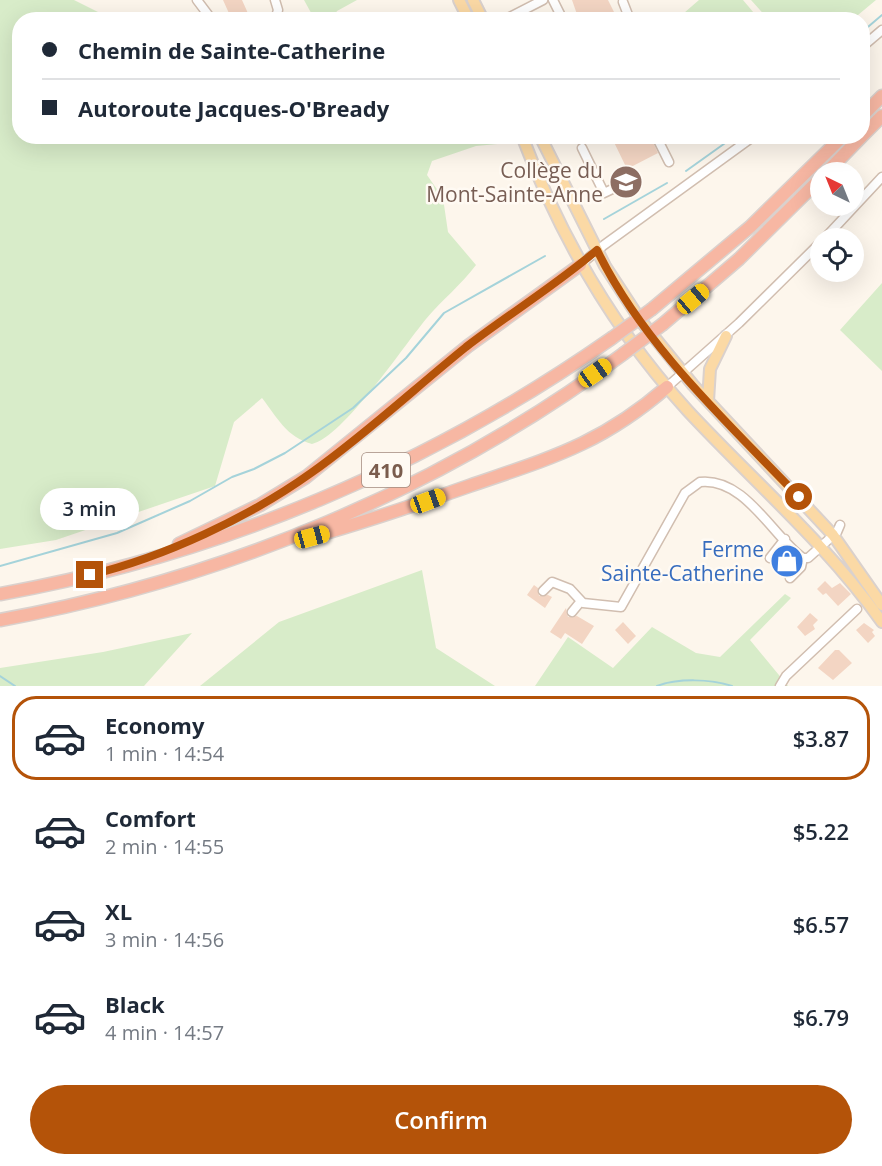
<!DOCTYPE html>
<meta charset="utf-8">
<style>
body{margin:0;font-family:"Open Sans",sans-serif;background:#f2f2f3;color:#1f2937;height:100vh;display:flex;flex-direction:column;font-size:22px;white-space:nowrap}
*{box-sizing:border-box;margin:0}
p{font-size:20px;color:#747a83}
.icon{flex:none;width:33px;height:33px;fill:none;stroke:currentColor;stroke-width:2;stroke-linecap:round;stroke-linejoin:round}
.map{position:relative;height:686px;overflow:hidden}
.panel{display:flex;flex-direction:column;background:#fff;flex:1}
.panel>*{flex:none}
.banner{position:absolute;left:12px;top:12px;width:858px;height:132px;border-radius:24px;box-shadow:0 6px 24px #0002;display:grid;align-content:center;height:132px;padding:0 30px;background:#fff}
.needle{width:39px;rotate:317deg}
.fabs{position:absolute;left:810px;top:162px;display:grid;gap:12px}
.fabs a{display:grid;place-items:center;width:54px;height:54px;border-radius:50%;background:#fff;box-shadow:0 6px 24px #0002;font-size:30px}
.end{position:absolute;width:27px;height:27px;margin:-14px;border:8px solid #b45309;background:#fff;box-shadow:0 0 0 3px #fff}
.from{border-radius:50%}
.bubble{position:absolute;height:42px;border-radius:21px;background:#fff;box-shadow:0 6px 24px #0002;font-size:20px;font-weight:600;line-height:42px;text-align:center}
.car{position:absolute;width:18px;height:36px;margin:-18px -9px;border-radius:8px;box-shadow:0 0 4px 2px #0007;background:linear-gradient(#f5c518 24%,#345 0 40%,#f5c518 0 76%,#345 0 86%,#f5c518 0)}
.banner b{display:flex;align-items:center;gap:21px;height:57px;font-size:22px}
.banner b+b{border-top:2px solid #e0e1e3}
.banner i{width:15px;height:15px;background:#1f2937}
ul{padding:10px 0 0;list-style:none}
li{display:flex;align-items:center;gap:18px;height:84px;margin:0 12px 9px;padding:0 18px;border:3px solid transparent;border-radius:24px}
li div{flex:1}
li b{display:block;font-size:22px}
li em{font-style:normal;font-weight:600}
li.current{border-color:#b45309}
li>.icon{width:54px;height:54px;stroke-width:1.5}
.action{display:flex;gap:12px;margin-top:auto;padding:12px 30px}
.action a{flex:1;height:69px;border-radius:36px;background:#b45309;color:#fff;font-size:24px;font-weight:600;line-height:69px;text-align:center}
.map>svg:first-child{display:block}
</style>
<div class="map">
<svg width="882" height="686" viewBox="0 0 882 686">
<rect width="100%" height="100%" fill="#fdf6ec"/>
<path fill="#d8ecc9" d="M 0,0 L 74,0 L 112,19 L 20,20 L 20,136 L 505,136 L 508,143 L 476,146 L 432,161 L 427,175 L 443,198 L 448,232 L 476,265 C 461,285 442,300 426,319 C 403,347 343,437 312,444 C 286,437 277,417 262,398 L 234,422 L 215,486 L 56,540 L 0,549 Z
M 304,0 L 357,0 L 337,11 L 334,16 L 341,19 L 315,20 Z
M 699,0 L 743,0 L 759,19 L 677,19 Z
M 751,0 L 876,0 L 852,20 L 768,19 Z
M 882,283 L 882,371 L 840,330 Z
M 422,570 L 436,648 L 495,686 L 200,686 L 279,622 Z
M 785,594 L 791,598 L 750,640 L 788,686 L 535,686 L 568,637 L 613,668 L 652,627 L 696,653 L 720,657 Z
M 192,633 L 144,686 L 0,686 L 0,668 L 103,652 Z"/>
<g fill="none" stroke-linecap="round" stroke-linejoin="round">
<path stroke="#a5d3da" stroke-width="2" d="M 862,32 L 882,15
M 686,171 L 735,136
M 604,219 L 667,183
M 0,566 L 117,533 L 190,501 L 232,477 L 254,469 L 285,453 L 353,408 L 406,358 L 444,313 L 545,256
M 0,676 L 15,686
M 657,686 C 678,678 711,679 732,686"/>
</g>
<path fill="#f3d5c3" d="M 223,0 L 242,0 L 251,20 L 232,20 Z
M 572,0 L 608,0 L 618,20 L 579,20 Z
M 611,136 L 650,136 L 658,153 L 627,169 Z
M 783,554 L 794,565 L 783,576 L 772,565 Z
M 825,581 L 832,588 L 840,583 L 851,594 L 838,606 L 826,593 L 823,595 L 817,589 Z
M 534,585 L 538,588 L 539,596 L 548,595 L 552,597 L 545,608 L 527,595 Z
M 566,608 L 568,617 L 577,616 L 594,626 L 582,644 L 565,633 L 561,639 L 550,632 Z
M 810,613 L 818,620 L 813,625 L 815,629 L 805,636 L 797,627 Z
M 623,622 L 636,636 L 628,644 L 615,630 Z
M 864,623 L 874,630 L 872,632 L 875,636 L 868,643 L 856,630 Z
M 835,650 L 839,650 L 852,663 L 833,680 L 818,668 Z"/>
<g fill="none" stroke-linecap="round" stroke-linejoin="round">
<g stroke="#d1beb0" stroke-width="11">
<path id="minor" d="M 197,0 L 212,20
M 275,0 L 278,10 L 275,20
M 553,0 L 563,20
M 623,2 L 630,20
M 504,20 L 543,0
M 862,47 L 882,30
M 656,136 L 669,162
M 582,148 L 604,193 L 623,184
M 825,238 L 882,177
M 580,265 L 604,245 L 754,136
M 667,387 L 739,323 L 820,243
M 770,558 L 785,539
M 790,578 L 801,567 L 803,558
M 543,591 L 552,582 L 570,589 L 583,603 L 621,607 L 685,493 L 700,482 C 745,477 773,537 803,558 L 808,558 L 837,532 L 840,525
M 572,612 L 581,601
M 780,686 L 786,676 L 857,609"/>
</g>
<g stroke="#dad1cd" stroke-width="14">
<path id="major" d="M 459,0 L 469,20
M 473,0 L 483,20
M 522,136 C 561,239 614,330 688,411 C 753,481 827,544 882,622
M 540,136 L 605,266 L 641,321 L 693,385 L 833,535 L 882,605
M 708,401 L 710,369 L 726,336"/>
</g>
<g stroke="#dad1cd" stroke-width="15">
<path id="highway" d="M 862,116 L 882,96
M 862,136 L 882,116
M 827,172 L 862,136
M 652,309 L 750,227 L 843,136
M 663,324 L 739,259 L 820,179
M 304,539 C 360,524 415,505 469,486 C 550,458 600,445 667,387
M 179,544 L 260,505 L 306,477 L 468,346 L 580,265
M 0,594 C 220,555 429,466 612,338
M 0,620 C 224,579 440,490 623,354"/>
</g>
<use href="#minor" stroke="#fff" stroke-width="8"/>
<use href="#major" stroke="#fbd9a5" stroke-width="10"/>
<use href="#highway" stroke="#f7b7a3" stroke-width="12"/>
<g stroke="#dad1cd" stroke-width="15" stroke-linecap="butt">
<path id="highway-bridge" d="M 612,338 L 652,309
M 623,354 L 663,324"/>
</g>
<use href="#highway-bridge" stroke="#f7b7a3" stroke-width="12"/>
</g>
<g fill="none" stroke-linecap="round" stroke-linejoin="round">
<path stroke="#b45309" stroke-width="8" d="M 90,575 C 164,557 248,518 311,473 C 365,435 414,389 466,347 C 509,314 556,285 597,250 C 643,345 727,422 799,497"/>
</g>
<defs>
<g id="school-disc" transform="scale(1.725)"><circle r="9.5" fill="#8d6e63" stroke="#fffaf3"/><path d="M0-5L7-2L0 1L-7-2ZM-4 1L0 2.5L4 1V4Q0 6-4 4Z" fill="#fff"/></g>
<g id="shop-disc" transform="scale(1.725)"><circle r="9.5" fill="#3f7fe0" stroke="#fffaf3"/><path d="M-5-2.5h2.3a2.7 3.5 0 0 1 5.4 0H5L5.5 6h-11ZM-1.5-2.5h3a1.5 2.3 0 0 0-3 0Z" fill="#fff"/></g>
</defs>
<g fill-rule="evenodd">
<use href="#school-disc" x="626" y="182"/>
<use href="#shop-disc" x="787" y="561"/>
</g>
<g text-anchor="middle" dominant-baseline="central" stroke-width="5" stroke-linejoin="round" paint-order="stroke">
<rect fill="#fffaf3" stroke="#a28b7f" stroke-width="1.5" x="362" y="453" width="48" height="34" rx="4.5"/>
<g font-size="20" font-weight="bold" fill="#7a5c4d">
<text x="386" y="470">410</text>
</g>
<g font-size="21" fill="#785e54" stroke="#fffaf3" text-anchor="end">
<text x="603" y="170">Collège du<tspan x="603" dy="24">Mont-Sainte-Anne</tspan></text>
</g>
<g font-size="21" fill="#366cbe" stroke="#fffaf3" text-anchor="end">
<text x="764" y="549">Ferme<tspan x="764" dy="24">Sainte-Catherine</tspan></text>
</g>
</g>
</svg>
<div class="fabs">
<a><svg class="needle" viewBox="-14 -14 28 28"><path d="M0-13l5 13h-10z" fill="#e53935"/><path d="M0 13l5-13h-10z" fill="#747a83"/></svg></a>
<a><svg class="icon" aria-label="locate" viewBox="0 0 24 24"><circle cx="12" cy="12" r="6"/><path d="M12 2v4M12 18v4M2 12h4M18 12h4"/></svg></a>
</div>
<i class="end from" style="left:799px;top:497px"></i>
<i class="end" style="left:90px;top:575px"></i>
<div class="bubble" style="left:40px;top:488px;width:99px">3 min</div>
<i class="car" style="left:693px;top:299px;rotate:50deg"></i>
<i class="car" style="left:595px;top:373px;rotate:55deg"></i>
<i class="car" style="left:428px;top:501px;rotate:70deg"></i>
<i class="car" style="left:312px;top:537px;rotate:75deg"></i>
<div class="banner">
<b><i class="from"></i>Chemin de Sainte-Catherine</b>
<b><i></i>Autoroute Jacques-O'Bready</b>
</div>
</div>
<section class="panel">
<ul>
<li class="current"><svg class="icon" aria-label="car" viewBox="0 0 24 24"><path d="M5 17H2v-5l4-1 3-4h7l3 4 3 1v5h-3M9 17h6M6 11h13"/><circle cx="7" cy="17" r="2"/><circle cx="17" cy="17" r="2"/></svg><div><b>Economy</b><p>1 min · 14:54</p></div><em>$3.87</em></li>
<li><svg class="icon" aria-label="car" viewBox="0 0 24 24"><path d="M5 17H2v-5l4-1 3-4h7l3 4 3 1v5h-3M9 17h6M6 11h13"/><circle cx="7" cy="17" r="2"/><circle cx="17" cy="17" r="2"/></svg><div><b>Comfort</b><p>2 min · 14:55</p></div><em>$5.22</em></li>
<li><svg class="icon" aria-label="car" viewBox="0 0 24 24"><path d="M5 17H2v-5l4-1 3-4h7l3 4 3 1v5h-3M9 17h6M6 11h13"/><circle cx="7" cy="17" r="2"/><circle cx="17" cy="17" r="2"/></svg><div><b>XL</b><p>3 min · 14:56</p></div><em>$6.57</em></li>
<li><svg class="icon" aria-label="car" viewBox="0 0 24 24"><path d="M5 17H2v-5l4-1 3-4h7l3 4 3 1v5h-3M9 17h6M6 11h13"/><circle cx="7" cy="17" r="2"/><circle cx="17" cy="17" r="2"/></svg><div><b>Black</b><p>4 min · 14:57</p></div><em>$6.79</em></li>
</ul>
<div class="action"><a>Confirm</a></div>
</section>
